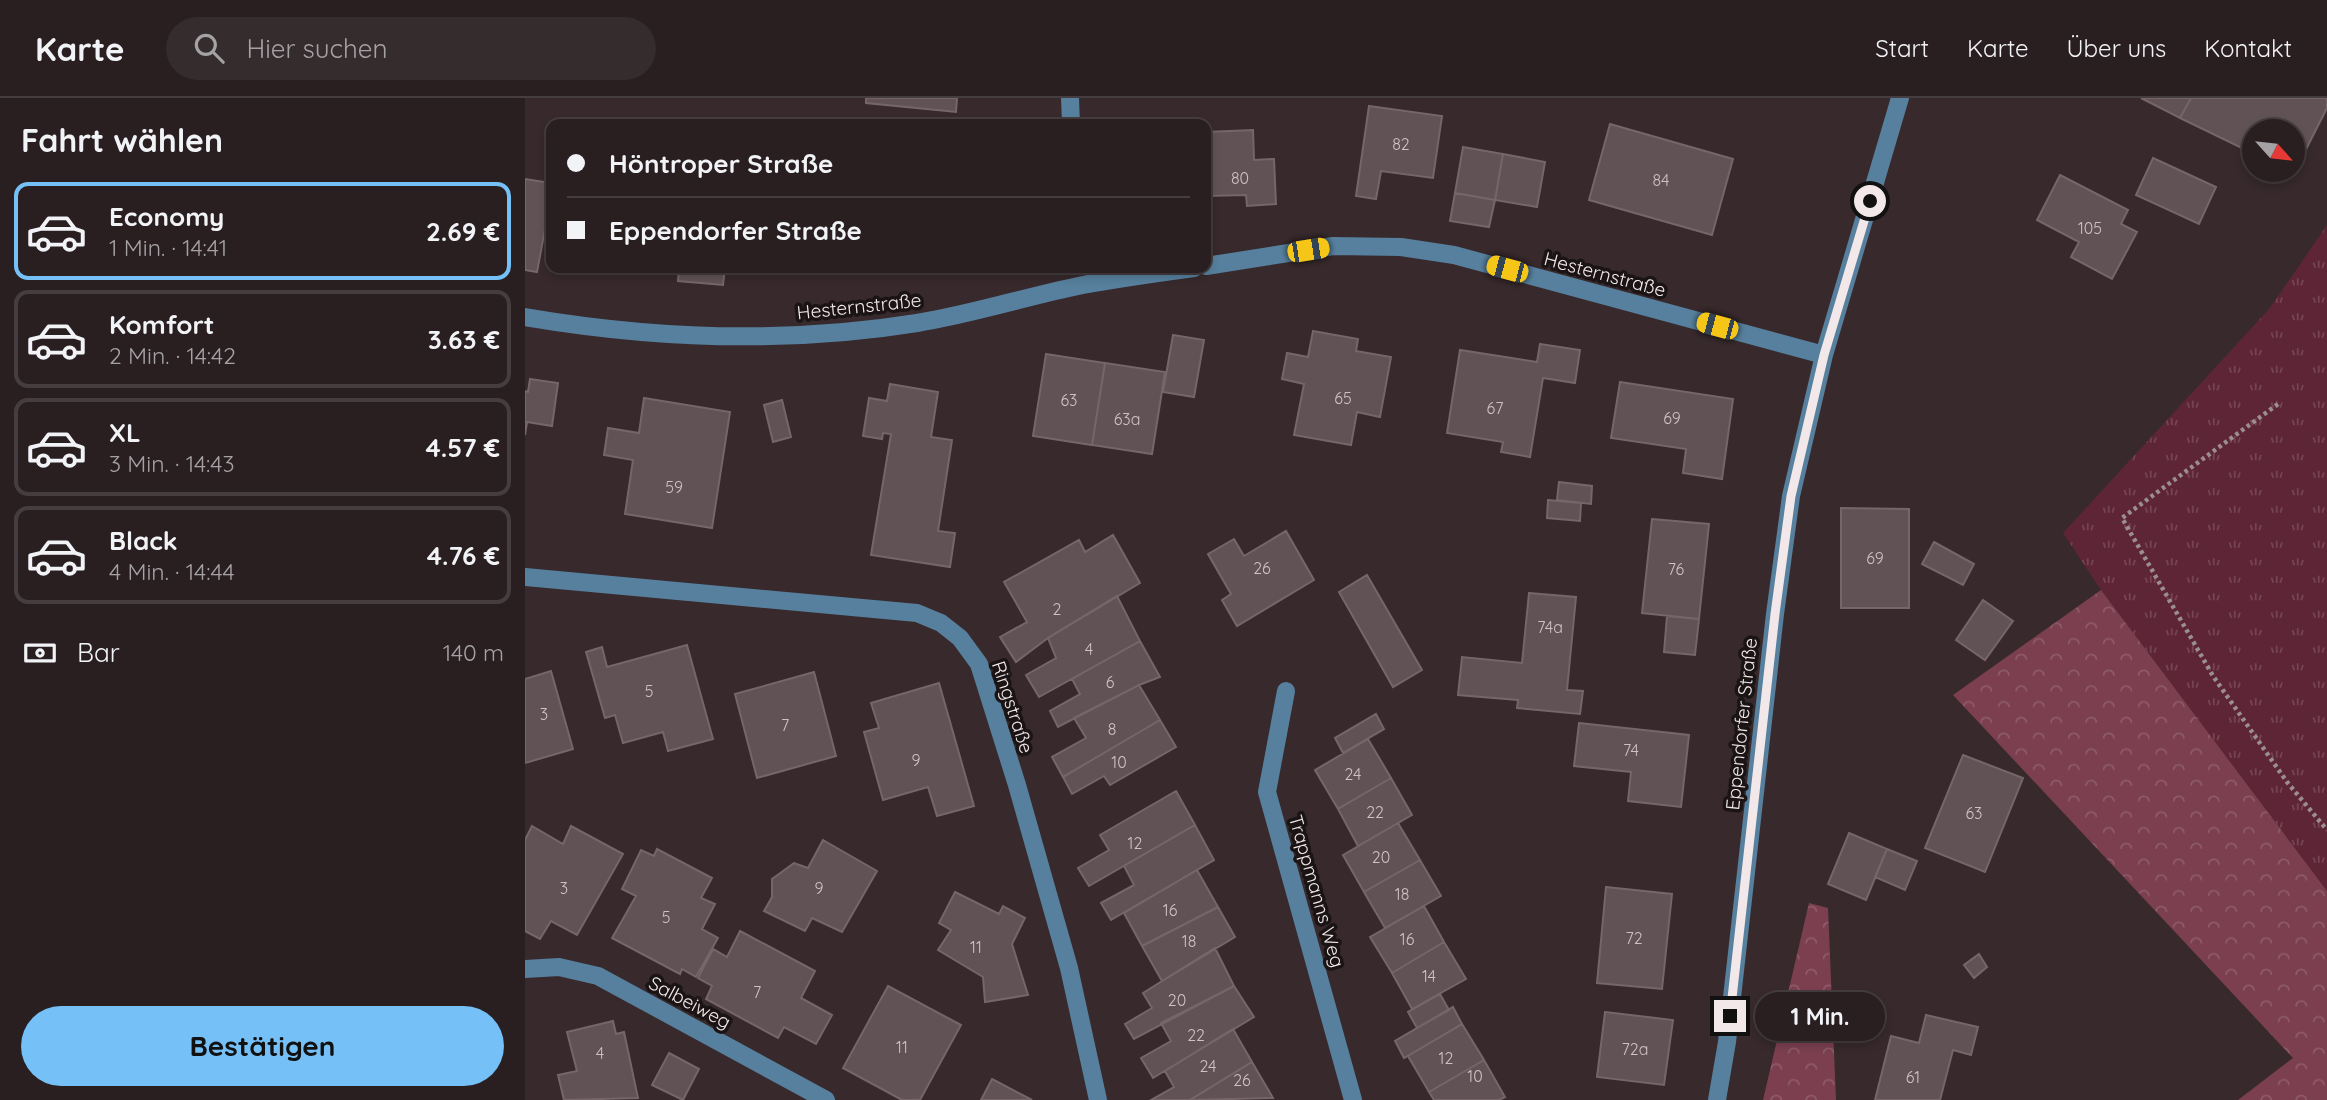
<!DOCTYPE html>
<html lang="de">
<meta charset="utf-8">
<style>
body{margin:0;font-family:Quicksand,sans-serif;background:#352c2e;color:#f1f3f6;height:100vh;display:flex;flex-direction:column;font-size:26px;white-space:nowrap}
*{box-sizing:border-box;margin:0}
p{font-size:23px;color:#a5a2a5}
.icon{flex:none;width:38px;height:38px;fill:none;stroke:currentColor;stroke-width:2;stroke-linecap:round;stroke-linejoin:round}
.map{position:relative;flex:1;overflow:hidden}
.details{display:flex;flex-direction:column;background:#291f21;width:525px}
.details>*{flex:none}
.hud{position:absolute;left:21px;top:21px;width:665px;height:154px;border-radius:14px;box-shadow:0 4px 10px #0003,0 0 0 2px #453d3f;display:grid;align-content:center;height:154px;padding:0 21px;background:#291f21}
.needle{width:46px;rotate:117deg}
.fabs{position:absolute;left:1717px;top:21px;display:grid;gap:14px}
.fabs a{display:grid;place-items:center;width:63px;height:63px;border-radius:50%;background:#291f21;box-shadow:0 4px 10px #0003,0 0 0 2px #453d3f;font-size:35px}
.end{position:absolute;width:32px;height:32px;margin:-16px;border:9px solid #f2e8ea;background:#111;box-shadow:0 0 0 4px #111}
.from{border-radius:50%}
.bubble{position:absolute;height:49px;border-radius:24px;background:#291f21;box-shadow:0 4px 10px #0003,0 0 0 2px #453d3f;font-size:23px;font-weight:700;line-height:49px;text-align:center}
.car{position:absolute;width:21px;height:42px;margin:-21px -10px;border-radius:9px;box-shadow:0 0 5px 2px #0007;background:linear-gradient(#f5c518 24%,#345 0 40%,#f5c518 0 76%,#345 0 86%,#f5c518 0)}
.hud b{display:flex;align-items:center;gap:24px;height:66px;font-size:26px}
.hud b+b{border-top:2px solid #453d3f}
.hud i{width:18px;height:18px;background:#f1f3f6}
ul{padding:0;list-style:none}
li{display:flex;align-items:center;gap:21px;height:98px;margin:0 14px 10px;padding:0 7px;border:4px solid #453d3f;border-radius:14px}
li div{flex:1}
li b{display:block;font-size:26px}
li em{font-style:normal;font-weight:700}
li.on{border-color:#75c0f6}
li>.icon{width:63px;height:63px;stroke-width:1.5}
h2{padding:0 21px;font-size:32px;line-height:84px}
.pay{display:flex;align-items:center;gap:18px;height:77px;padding:0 21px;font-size:26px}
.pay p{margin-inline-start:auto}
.primary-button{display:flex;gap:14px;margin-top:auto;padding:14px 21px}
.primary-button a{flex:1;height:80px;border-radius:42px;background:#75c0f6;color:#111;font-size:28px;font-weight:700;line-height:80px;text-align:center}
header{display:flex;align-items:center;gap:42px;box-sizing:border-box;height:98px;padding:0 35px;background:#291f21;border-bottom:2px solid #453d3f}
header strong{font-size:33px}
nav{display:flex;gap:38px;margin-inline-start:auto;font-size:24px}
.search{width:490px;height:63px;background:#352c2e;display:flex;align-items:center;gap:18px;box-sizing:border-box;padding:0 24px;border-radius:38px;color:#a5a2a5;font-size:26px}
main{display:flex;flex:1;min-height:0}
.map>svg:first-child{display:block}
</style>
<header>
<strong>Karte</strong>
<div class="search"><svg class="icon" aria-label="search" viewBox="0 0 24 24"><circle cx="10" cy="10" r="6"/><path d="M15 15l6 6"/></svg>Hier suchen</div>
<nav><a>Start</a><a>Karte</a><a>Über uns</a><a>Kontakt</a></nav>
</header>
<main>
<section class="details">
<h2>Fahrt wählen</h2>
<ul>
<li class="on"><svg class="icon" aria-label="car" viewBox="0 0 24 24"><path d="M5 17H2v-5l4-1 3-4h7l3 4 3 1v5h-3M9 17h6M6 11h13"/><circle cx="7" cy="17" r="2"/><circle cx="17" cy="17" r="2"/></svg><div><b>Economy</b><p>1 Min. · 14:41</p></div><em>2.69 €</em></li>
<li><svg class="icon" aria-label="car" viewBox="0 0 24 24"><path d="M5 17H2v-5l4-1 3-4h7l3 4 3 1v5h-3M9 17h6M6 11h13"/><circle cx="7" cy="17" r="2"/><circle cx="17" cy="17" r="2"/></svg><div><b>Komfort</b><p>2 Min. · 14:42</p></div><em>3.63 €</em></li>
<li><svg class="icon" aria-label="car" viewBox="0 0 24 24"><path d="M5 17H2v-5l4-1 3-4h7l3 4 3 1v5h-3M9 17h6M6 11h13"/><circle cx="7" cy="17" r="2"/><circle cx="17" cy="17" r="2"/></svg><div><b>XL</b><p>3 Min. · 14:43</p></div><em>4.57 €</em></li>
<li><svg class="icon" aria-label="car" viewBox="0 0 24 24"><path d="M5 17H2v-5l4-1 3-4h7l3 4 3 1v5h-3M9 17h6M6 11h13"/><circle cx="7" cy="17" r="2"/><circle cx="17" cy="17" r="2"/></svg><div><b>Black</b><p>4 Min. · 14:44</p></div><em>4.76 €</em></li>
</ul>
<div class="pay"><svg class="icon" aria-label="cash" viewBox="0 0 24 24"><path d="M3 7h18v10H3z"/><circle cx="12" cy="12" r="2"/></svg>Bar<p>140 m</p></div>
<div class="primary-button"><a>Bestätigen</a></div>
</section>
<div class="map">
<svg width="1802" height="1002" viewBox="0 0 1802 1002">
<defs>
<pattern id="grass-tufts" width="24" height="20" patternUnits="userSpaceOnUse" patternTransform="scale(1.75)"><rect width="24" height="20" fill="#5e2536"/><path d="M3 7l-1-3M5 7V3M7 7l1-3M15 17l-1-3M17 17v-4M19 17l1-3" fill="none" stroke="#764553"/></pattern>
<pattern id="forest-crowns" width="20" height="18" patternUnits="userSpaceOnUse" patternTransform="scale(1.75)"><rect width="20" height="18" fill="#7b3f50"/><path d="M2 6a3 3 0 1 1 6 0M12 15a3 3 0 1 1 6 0" fill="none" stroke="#8e5b69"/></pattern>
</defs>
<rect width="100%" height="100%" fill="#37292c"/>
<path fill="url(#grass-tufts)" d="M 1802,127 L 1802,793 L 1576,492 L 1538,435 L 1745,210 Z"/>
<path fill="url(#forest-crowns)" d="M 1576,492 L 1802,793 L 1802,1002 L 1713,1002 L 1768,960 L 1428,597 Z
M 1284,805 L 1303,810 L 1311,1002 L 1238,1002 Z"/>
<path fill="#615255" stroke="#766669" stroke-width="2" d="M 341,0 L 432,0 L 431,14 L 341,5 Z
M 1616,0 L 1666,0 L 1655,20 Z
M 1666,0 L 1802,0 L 1802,10 L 1769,75 L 1761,72 L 1768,72 L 1768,33 L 1729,33 L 1729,56 L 1655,20 Z
M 844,8 L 917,18 L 908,80 L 856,73 L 851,101 L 831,98 Z
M 1085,26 L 1208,61 L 1187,137 L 1064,102 Z
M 728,32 L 729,62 L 749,61 L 751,106 L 722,108 L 721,97 L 681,98 L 681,34 Z
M 938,49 L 978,56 L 970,102 L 930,95 Z
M 978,56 L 1020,64 L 1012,109 L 970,102 Z
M 1628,60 L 1691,89 L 1674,126 L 1611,97 Z
M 1535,77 L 1603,112 L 1596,126 L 1612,134 L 1587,181 L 1546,159 L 1554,144 L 1512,122 Z
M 0,81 L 26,85 L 26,99 L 12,174 L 0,172 Z
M 930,95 L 970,102 L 964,129 L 925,123 Z
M 154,170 L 200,170 L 198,187 L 153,183 Z
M 788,233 L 833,241 L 831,253 L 866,259 L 855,319 L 832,314 L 826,347 L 769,337 L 779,286 L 757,281 L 762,255 L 783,259 Z
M 648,237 L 679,242 L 669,299 L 638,294 Z
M 1015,246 L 1055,252 L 1050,285 L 1018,280 L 1005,359 L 976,354 L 978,344 L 922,335 L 935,252 L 1012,264 Z
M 521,256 L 580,265 L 567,347 L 508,338 Z
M 580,265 L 640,274 L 627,356 L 567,347 Z
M 5,281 L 33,285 L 27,328 L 2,324 L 0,337 L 0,293 L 3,294 Z
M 1095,284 L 1208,301 L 1197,381 L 1158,375 L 1161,351 L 1086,340 Z
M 365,286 L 413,294 L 406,339 L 427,342 L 413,433 L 430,435 L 425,469 L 346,457 L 366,336 L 358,335 L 357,341 L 338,338 L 344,300 L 362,303 Z
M 119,300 L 205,314 L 187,430 L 100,416 L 108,362 L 79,357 L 83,330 L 114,335 Z
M 257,302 L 266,339 L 248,344 L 239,307 Z
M 1034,384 L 1067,388 L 1066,406 L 1032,402 Z
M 1023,402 L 1056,405 L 1055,423 L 1022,420 Z
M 1316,410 L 1384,411 L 1384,510 L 1316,510 Z
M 1127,421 L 1184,426 L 1174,521 L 1117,515 Z
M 761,433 L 789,482 L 712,528 L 697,502 L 706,496 L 683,456 L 709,441 L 719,458 Z
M 588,437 L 615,485 L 523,540 L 491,564 L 475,539 L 502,524 L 479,484 L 554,442 L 560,454 Z
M 1409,444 L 1449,466 L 1438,487 L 1397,466 Z
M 842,477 L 897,572 L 868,589 L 814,494 Z
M 1004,495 L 1051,499 L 1042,592 L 1058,593 L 1055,616 L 992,610 L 993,602 L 933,597 L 937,559 L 997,565 Z
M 592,498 L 615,543 L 514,599 L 501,577 L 531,560 L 523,540 Z
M 1458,502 L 1488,523 L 1460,562 L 1431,542 Z
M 1142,518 L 1174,521 L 1170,557 L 1139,554 Z
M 615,543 L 635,579 L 614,587 L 533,629 L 525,613 L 555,596 L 547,581 Z
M 162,547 L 188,641 L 143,653 L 138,634 L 98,645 L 90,617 L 80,620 L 61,554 L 77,549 L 82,569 Z
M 26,573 L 48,651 L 0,665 L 0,581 Z
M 289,574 L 311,658 L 232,680 L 210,596 Z
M 414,585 L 449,708 L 412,718 L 403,689 L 358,702 L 339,634 L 354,630 L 346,605 Z
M 614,587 L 635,622 L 538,679 L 527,659 L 561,640 L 549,620 Z
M 851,616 L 859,631 L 818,655 L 810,640 Z
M 635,622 L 651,649 L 585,687 L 579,678 L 547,696 L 538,679 Z
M 1054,625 L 1164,637 L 1156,709 L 1103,703 L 1106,674 L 1049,668 Z
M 843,641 L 866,680 L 813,711 L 790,672 Z
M 1438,657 L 1498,680 L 1460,774 L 1400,750 Z
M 866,680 L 887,717 L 833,748 L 813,711 Z
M 651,693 L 670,727 L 564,788 L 553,770 L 584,752 L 575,737 Z
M 873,725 L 895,762 L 839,794 L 818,757 Z
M 670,727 L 689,762 L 586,822 L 576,805 L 609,787 L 599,768 Z
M 7,728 L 38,746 L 46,728 L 98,756 L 52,837 L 26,823 L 15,841 L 0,833 L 0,742 Z
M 1324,735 L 1362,751 L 1341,802 L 1303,786 Z
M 298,742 L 352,773 L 317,834 L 287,820 L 280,833 L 239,813 L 247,799 L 247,781 L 269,765 L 283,770 Z
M 132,751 L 187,780 L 176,800 L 190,806 L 177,831 L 193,840 L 171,879 L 157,871 L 155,876 L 87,840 L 111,798 L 97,791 L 116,752 L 129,758 Z
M 1362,751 L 1392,763 L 1380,792 L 1350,779 Z
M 895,762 L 916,798 L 860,830 L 839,794 Z
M 672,772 L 693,809 L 617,848 L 599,815 Z
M 1081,789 L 1147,796 L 1137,891 L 1072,885 Z
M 430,794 L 474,816 L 478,808 L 500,820 L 487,846 L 503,897 L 460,904 L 458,879 L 413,852 L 426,832 L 414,825 Z
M 899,808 L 919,844 L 867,875 L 845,839 Z
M 693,809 L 710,839 L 637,883 L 617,848 Z
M 215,833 L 290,873 L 276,900 L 307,917 L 291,946 L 259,929 L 253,940 L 181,901 L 187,888 L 173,880 L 188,851 L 202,859 Z
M 919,844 L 941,881 L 887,911 L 867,875 Z
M 690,850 L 709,888 L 609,941 L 600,926 L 627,910 L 618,895 Z
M 1454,856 L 1462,869 L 1449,880 L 1439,867 Z
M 363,888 L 436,927 L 395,1002 L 377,1002 L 318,970 Z
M 709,888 L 729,919 L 628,980 L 616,960 L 646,943 L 636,925 Z
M 915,896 L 924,912 L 892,930 L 883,914 Z
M 928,909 L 937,926 L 879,960 L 870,943 Z
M 1080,914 L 1148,922 L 1139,987 L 1072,979 Z
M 1401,917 L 1453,929 L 1446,957 L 1428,952 L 1415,1002 L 1350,1002 L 1366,938 L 1394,945 Z
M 88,923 L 91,936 L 99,934 L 113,1000 L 39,1002 L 33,977 L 52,973 L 42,934 Z
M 937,926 L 959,962 L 904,994 L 883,958 Z
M 708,931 L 727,964 L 665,1002 L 626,1002 L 649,989 L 640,973 Z
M 144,955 L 174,971 L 158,1002 L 127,987 Z
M 959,962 L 980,999 L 974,1002 L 909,1002 L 904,994 Z
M 727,964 L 748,1000 L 665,1002 Z
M 467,981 L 507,1002 L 456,1002 Z"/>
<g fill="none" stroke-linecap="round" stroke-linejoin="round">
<path stroke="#9a8e91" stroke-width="4.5" stroke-dasharray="3.5 3.5" stroke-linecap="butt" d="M 1753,306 L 1597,420 L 1688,578 L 1762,684 L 1802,732"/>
<path stroke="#57809e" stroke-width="18" d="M 545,0 L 546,26
M 681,168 L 808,148 L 876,149 L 929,157 L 1299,257
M 0,219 C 130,241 262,246 392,225 C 448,216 503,198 558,187 C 595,180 632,175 669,170
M 0,479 L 392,515 L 416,525 L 435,540 L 454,566 L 492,687 L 544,870 L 573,1002
M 761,593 L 742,694 L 828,1002
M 0,871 L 34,869 L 73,878 L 301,1002
M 1192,1002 L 1202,944 L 1250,516 L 1266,398 L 1299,257 L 1375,0"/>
</g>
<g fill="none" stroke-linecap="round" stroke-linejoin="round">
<path stroke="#f2e8ea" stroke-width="9" d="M 1205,918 L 1250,516 L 1266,398 L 1299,257 L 1345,103"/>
</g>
<g text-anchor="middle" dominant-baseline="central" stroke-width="7" stroke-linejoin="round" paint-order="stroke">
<g font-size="16" fill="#cec2c5">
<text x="876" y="46">82</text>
<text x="715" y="80">80</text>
<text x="1136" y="82">84</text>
<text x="1565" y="130">105</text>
<text x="818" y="300">65</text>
<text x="544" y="302">63</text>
<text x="970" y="310">67</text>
<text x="1147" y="320">69</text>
<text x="602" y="321">63a</text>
<text x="149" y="389">59</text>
<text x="1350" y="460">69</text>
<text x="737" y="470">26</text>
<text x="1151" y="471">76</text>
<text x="532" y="511">2</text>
<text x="1025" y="529">74a</text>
<text x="564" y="551">4</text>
<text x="585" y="584">6</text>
<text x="124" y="593">5</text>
<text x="19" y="616">3</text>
<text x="260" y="627">7</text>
<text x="587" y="631">8</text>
<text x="1106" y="652">74</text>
<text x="391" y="662">9</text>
<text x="594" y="664">10</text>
<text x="828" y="676">24</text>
<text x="850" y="714">22</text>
<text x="1449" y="715">63</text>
<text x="610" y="745">12</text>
<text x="856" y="759">20</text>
<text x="39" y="790">3</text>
<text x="294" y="790">9</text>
<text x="877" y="796">18</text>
<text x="645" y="812">16</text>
<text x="141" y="819">5</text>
<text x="1109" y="840">72</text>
<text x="882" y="841">16</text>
<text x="664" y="843">18</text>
<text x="451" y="849">11</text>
<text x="904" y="878">14</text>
<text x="232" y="894">7</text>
<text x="652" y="902">20</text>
<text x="671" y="937">22</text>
<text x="377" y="949">11</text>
<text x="1110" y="951">72a</text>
<text x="75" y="955">4</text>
<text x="921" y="960">12</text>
<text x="683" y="968">24</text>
<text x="950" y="978">10</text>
<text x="1388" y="979">61</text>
<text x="717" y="982">26</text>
</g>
<g font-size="19" fill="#f2e8ea" stroke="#1a1415">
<text transform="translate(1080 176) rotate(15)">Hesternstraße</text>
<text transform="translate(334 208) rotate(-6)">Hesternstraße</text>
<text transform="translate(488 609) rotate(72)">Ringstraße</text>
<text transform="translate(1216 626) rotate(-84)">Eppendorfer Straße</text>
<text transform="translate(792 793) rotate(74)">Trappmanns Weg</text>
<text transform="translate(165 904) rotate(28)">Salbeiweg</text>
</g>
</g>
</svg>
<div class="fabs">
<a><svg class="needle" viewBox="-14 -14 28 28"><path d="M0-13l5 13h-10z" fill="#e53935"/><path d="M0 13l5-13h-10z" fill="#a5a2a5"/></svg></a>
</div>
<i class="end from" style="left:1345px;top:103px"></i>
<i class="end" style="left:1205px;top:918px"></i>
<div class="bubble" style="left:1230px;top:894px;width:130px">1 Min.</div>
<i class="car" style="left:783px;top:152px;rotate:81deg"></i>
<i class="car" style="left:982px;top:171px;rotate:285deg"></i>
<i class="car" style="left:1192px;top:228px;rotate:285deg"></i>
<div class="hud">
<b><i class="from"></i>Höntroper Straße</b>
<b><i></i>Eppendorfer Straße</b>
</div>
</div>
</main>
